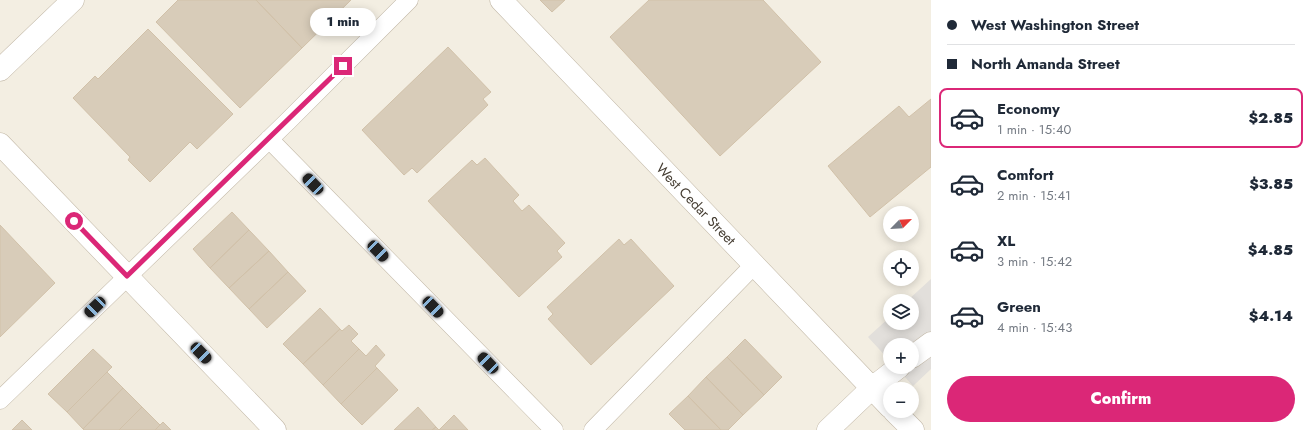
<!DOCTYPE html>
<meta charset="utf-8">
<style>
body{margin:0;font-family:Jost,sans-serif;background:#f2f2f3;color:#1f2937;height:100vh;display:flex;flex-direction:column;font-size:15px;white-space:nowrap}
*{box-sizing:border-box;margin:0}
p{font-size:13px;color:#747a83}
.icon{flex:none;width:22px;height:22px;fill:none;stroke:currentColor;stroke-width:2;stroke-linecap:round;stroke-linejoin:round}
.map{position:relative;flex:1;overflow:hidden}
.sheet{display:flex;flex-direction:column;background:#fff;width:380px}
.sheet>*{flex:none}
.banner{display:grid;align-content:center;height:88px;padding:0 16px;background:#fff}
.needle{width:26px;rotate:66deg}
.buttons{position:absolute;left:883px;top:206px;display:grid;gap:8px}
.buttons a{display:grid;place-items:center;width:36px;height:36px;border-radius:50%;background:#fff;box-shadow:0 2px 10px #0003;font-size:20px}
.end{position:absolute;width:18px;height:18px;margin:-9px;border:5px solid #db2777;background:#fff;box-shadow:0 0 0 2px #fff}
.from{border-radius:50%}
.bubble{position:absolute;height:28px;border-radius:14px;background:#fff;box-shadow:0 2px 10px #0003;font-size:13px;font-weight:800;line-height:28px;text-align:center}
.car{position:absolute;width:12px;height:24px;margin:-12px -6px;border-radius:5px;box-shadow:0 0 3px 1px #0007;background:linear-gradient(#222 24%,#8ab4d8 0 40%,#222 0 76%,#8ab4d8 0 86%,#222 0)}
.banner b{display:flex;align-items:center;gap:14px;height:38px;font-size:15px}
.banner b+b{border-top:1px solid #e0e1e3}
.banner i{width:10px;height:10px;background:#1f2937}
ul{padding:0;list-style:none}
li{display:flex;align-items:center;gap:12px;height:60px;margin:0 8px 6px;padding:0 8px;border:2px solid transparent;border-radius:8px}
li div{flex:1}
li b{display:block;font-size:15px}
li em{font-style:normal;font-weight:800}
li.active{border-color:#db2777}
li>.icon{width:36px;height:36px;stroke-width:1.5}
.button{display:flex;gap:8px;margin-top:auto;padding:8px 16px}
.button a{flex:1;height:46px;border-radius:24px;background:#db2777;color:#fff;font-size:16px;font-weight:800;line-height:46px;text-align:center}
main{display:flex;flex:1;min-height:0}
.map>svg:first-child{display:block}
</style>
<main>
<div class="map">
<svg width="931" height="430" viewBox="0 0 931 430">
<rect width="100%" height="100%" fill="#f3eee2"/>
<path fill="#e2dfdb" d="M 931,279 L 931,369 L 913,386 L 896,367 L 912,345 L 890,345 L 890,361 L 868,337 L 890,317 L 890,323 L 912,323 L 912,301 L 907,301 Z"/>
<path fill="#d8ccb9" stroke="#d1c1a9" d="M 178,0 L 256,0 L 302,48 L 240,108 L 156,22 Z
M 256,0 L 351,0 L 302,48 Z
M 540,0 L 565,0 L 552,12 Z
M 649,0 L 763,0 L 821,62 L 720,156 L 610,37 Z
M 148,29 L 233,114 L 197,149 L 190,142 L 150,182 L 128,160 L 130,157 L 73,98 L 95,76 L 98,79 Z
M 448,47 L 491,92 L 483,99 L 488,105 L 417,173 L 412,168 L 404,175 L 362,130 Z
M 931,99 L 931,167 L 870,217 L 828,166 L 899,106 L 909,117 Z
M 485,158 L 519,195 L 513,201 L 522,211 L 529,205 L 565,243 L 557,251 L 562,257 L 519,297 L 428,201 L 472,160 L 477,165 Z
M 232,212 L 249,230 L 210,268 L 193,249 Z
M 0,225 L 55,283 L 0,337 Z
M 249,230 L 269,251 L 229,288 L 210,268 Z
M 619,239 L 624,245 L 631,239 L 674,286 L 591,365 L 548,319 L 553,314 L 547,307 Z
M 269,251 L 288,272 L 249,309 L 229,288 Z
M 288,272 L 306,291 L 267,328 L 249,309 Z
M 320,308 L 340,329 L 303,364 L 283,344 Z
M 349,325 L 358,334 L 351,341 L 359,349 L 323,385 L 303,364 L 340,329 L 342,331 Z
M 745,339 L 782,377 L 764,395 L 727,357 Z
M 376,345 L 385,355 L 375,366 L 377,368 L 341,404 L 323,385 L 359,349 L 366,356 Z
M 93,349 L 112,367 L 67,412 L 48,394 Z
M 727,357 L 764,395 L 743,415 L 706,377 Z
M 377,368 L 398,390 L 362,425 L 341,404 Z
M 107,372 L 123,388 L 83,429 L 67,412 Z
M 706,377 L 743,415 L 728,430 L 721,430 L 688,396 Z
M 123,388 L 142,407 L 119,430 L 84,430 L 83,429 Z
M 688,396 L 721,430 L 685,430 L 669,414 Z
M 142,407 L 160,425 L 155,430 L 119,430 Z
M 418,407 L 436,427 L 432,430 L 394,430 Z
M 454,415 L 468,430 L 432,430 L 436,427 L 439,430 Z
M 22,420 L 32,430 L 12,430 Z
M 163,422 L 171,430 L 155,430 Z"/>
<g fill="none" stroke-linecap="round" stroke-linejoin="round">
<g stroke="#c2b8a7" stroke-width="19">
<path id="service" d="M 269,139 L 554,430
M 0,400 L 288,121 L 409,0
M 593,430 L 754,265"/>
</g>
<g stroke="#c2b8a7" stroke-width="23">
<path id="minor" d="M 501,0 L 890,407
M 0,70 L 73,0
M 0,144 L 275,430
M 912,357 L 931,343
M 894,411 L 913,430
M 828,430 L 872,388 L 899,367"/>
</g>
<use href="#service" stroke="#fff" stroke-width="18"/>
<use href="#minor" stroke="#fff" stroke-width="22"/>
</g>
<g fill="none" stroke-linecap="round" stroke-linejoin="round">
<path stroke="#db2777" stroke-width="5" d="M 74,221 L 127,276 L 343,66"/>
</g>
<g text-anchor="middle" dominant-baseline="central" stroke-width="3" stroke-linejoin="round" paint-order="stroke">
<g font-size="14" fill="#453d32" stroke="#fff">
<text transform="translate(696 204) rotate(46)">West Cedar Street</text>
</g>
</g>
</svg>
<div class="buttons">
<a><svg class="needle" viewBox="-14 -14 28 28"><path d="M0-13l5 13h-10z" fill="#e53935"/><path d="M0 13l5-13h-10z" fill="#747a83"/></svg></a>
<a><svg class="icon" aria-label="locate" viewBox="0 0 24 24"><circle cx="12" cy="12" r="6"/><path d="M12 2v4M12 18v4M2 12h4M18 12h4"/></svg></a>
<a><svg class="icon" aria-label="layers" viewBox="0 0 24 24"><path d="M12 4l9 5-9 5-9-5zM3 14l9 5 9-5"/></svg></a>
<a>+</a>
<a>−</a>
</div>
<i class="end from" style="left:74px;top:221px"></i>
<i class="end" style="left:343px;top:66px"></i>
<div class="bubble" style="left:310px;top:8px;width:66px">1 min</div>
<i class="car" style="left:313px;top:184px;rotate:316deg"></i>
<i class="car" style="left:378px;top:251px;rotate:136deg"></i>
<i class="car" style="left:95px;top:307px;rotate:226deg"></i>
<i class="car" style="left:433px;top:307px;rotate:136deg"></i>
<i class="car" style="left:201px;top:353px;rotate:136deg"></i>
<i class="car" style="left:488px;top:363px;rotate:316deg"></i>
</div>
<section class="sheet">
<div class="banner">
<b><i class="from"></i>West Washington Street</b>
<b><i></i>North Amanda Street</b>
</div>
<ul>
<li class="active"><svg class="icon" aria-label="car" viewBox="0 0 24 24"><path d="M5 17H2v-5l4-1 3-4h7l3 4 3 1v5h-3M9 17h6M6 11h13"/><circle cx="7" cy="17" r="2"/><circle cx="17" cy="17" r="2"/></svg><div><b>Economy</b><p>1 min · 15:40</p></div><em>$2.85</em></li>
<li><svg class="icon" aria-label="car" viewBox="0 0 24 24"><path d="M5 17H2v-5l4-1 3-4h7l3 4 3 1v5h-3M9 17h6M6 11h13"/><circle cx="7" cy="17" r="2"/><circle cx="17" cy="17" r="2"/></svg><div><b>Comfort</b><p>2 min · 15:41</p></div><em>$3.85</em></li>
<li><svg class="icon" aria-label="car" viewBox="0 0 24 24"><path d="M5 17H2v-5l4-1 3-4h7l3 4 3 1v5h-3M9 17h6M6 11h13"/><circle cx="7" cy="17" r="2"/><circle cx="17" cy="17" r="2"/></svg><div><b>XL</b><p>3 min · 15:42</p></div><em>$4.85</em></li>
<li><svg class="icon" aria-label="car" viewBox="0 0 24 24"><path d="M5 17H2v-5l4-1 3-4h7l3 4 3 1v5h-3M9 17h6M6 11h13"/><circle cx="7" cy="17" r="2"/><circle cx="17" cy="17" r="2"/></svg><div><b>Green</b><p>4 min · 15:43</p></div><em>$4.14</em></li>
</ul>
<div class="button"><a>Confirm</a></div>
</section>
</main>
